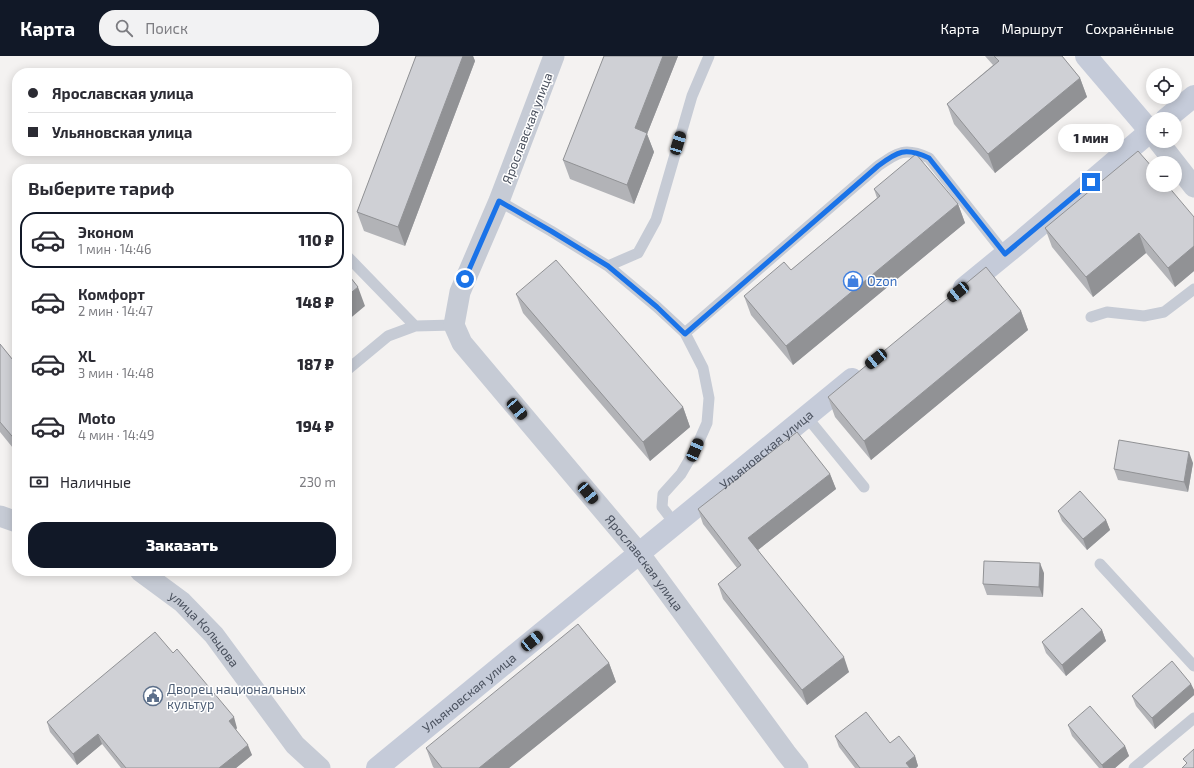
<!DOCTYPE html>
<html lang="ru">
<meta charset="utf-8">
<style>
body{margin:0;font-family:"Exo 2",sans-serif;background:#f2f2f3;color:#2b2b33;height:100vh;display:flex;flex-direction:column;font-size:15px;white-space:nowrap}
*{box-sizing:border-box;margin:0}
p{font-size:13px;color:#7c7c81}
.icon{flex:none;width:22px;height:22px;fill:none;stroke:currentColor;stroke-width:2;stroke-linecap:round;stroke-linejoin:round}
.map{position:relative;flex:1;overflow:hidden}
.side{position:absolute;left:12px;top:108px;width:340px;height:412px;display:flex;flex-direction:column;background:#fff;border-radius:16px;box-shadow:0 2px 10px #0003}
.side>*{flex:none}
.guide{position:absolute;left:12px;top:12px;width:340px;height:88px;border-radius:16px;box-shadow:0 2px 10px #0003;display:grid;align-content:center;height:88px;padding:0 16px;background:#fff}
.tools{position:absolute;left:1146px;top:12px;display:grid;gap:8px}
.tools a{display:grid;place-items:center;width:36px;height:36px;border-radius:50%;background:#fff;box-shadow:0 2px 10px #0003;font-size:20px}
.end{position:absolute;width:18px;height:18px;margin:-9px;border:5px solid #1a73e8;background:#fff;box-shadow:0 0 0 2px #fff}
.from{border-radius:50%}
.bubble{position:absolute;height:28px;border-radius:14px;background:#fff;box-shadow:0 2px 10px #0003;font-size:13px;font-weight:800;line-height:28px;text-align:center}
.car{position:absolute;width:12px;height:24px;margin:-12px -6px;border-radius:5px;box-shadow:0 0 3px 1px #0007;background:linear-gradient(#222 24%,#8ab4d8 0 40%,#222 0 76%,#8ab4d8 0 86%,#222 0)}
.guide b{display:flex;align-items:center;gap:14px;height:38px;font-size:15px}
.guide b+b{border-top:1px solid #e1e1e2}
.guide i{width:10px;height:10px;background:#2b2b33}
ul{padding:0;list-style:none}
li{display:flex;align-items:center;gap:12px;height:56px;margin:0 8px 6px;padding:0 8px;border:2px solid transparent;border-radius:16px}
li div{flex:1}
li b{display:block;font-size:15px}
li em{font-style:normal;font-weight:800}
li.selected{border-color:#111827}
li>.icon{width:36px;height:36px;stroke-width:1.5}
h2{padding:0 16px;font-size:18px;line-height:48px}
.pay{display:flex;align-items:center;gap:10px;height:44px;padding:0 16px;font-size:15px}
.pay p{margin-inline-start:auto}
.action{display:flex;gap:8px;margin-top:auto;padding:8px 16px}
.action a{flex:1;height:46px;border-radius:16px;background:#111827;color:#fff;font-size:16px;font-weight:800;line-height:46px;text-align:center}
header{display:flex;align-items:center;gap:24px;box-sizing:border-box;height:56px;padding:0 20px;background:#111827;color:#fff}
header strong{font-size:19px}
nav{display:flex;gap:22px;margin-inline-start:auto;font-size:14px}
.search{width:280px;height:36px;background:#f2f2f3;display:flex;align-items:center;gap:10px;box-sizing:border-box;padding:0 14px;border-radius:16px;color:#7c7c81;font-size:15px}
.map>svg:first-child{display:block}
</style>
<header>
<strong>Карта</strong>
<div class="search"><svg class="icon" aria-label="search" viewBox="0 0 24 24"><circle cx="10" cy="10" r="6"/><path d="M15 15l6 6"/></svg>Поиск</div>
<nav><a>Карта</a><a>Маршрут</a><a>Сохранённые</a></nav>
</header>
<div class="map">
<svg width="1194" height="712" viewBox="0 0 1194 712">
<rect width="100%" height="100%" fill="#f4f2f1"/>
<g fill="none" stroke-linecap="round" stroke-linejoin="round">
<path stroke="#c6cbd5" stroke-width="11" d="M 499,145 L 551,175 L 608,210 L 657,251 L 685,277 L 703,312 L 709,342 L 707,367 L 695,394 L 681,418 L 663,438 L 662,451 L 675,468
M 347,200 L 415,270
M 608,210 L 638,197 L 656,164 L 692,40 L 709,0
M 1091,261 L 1107,256 L 1144,260 L 1164,256 L 1194,233
M 685,277 L 878,110 C 898,96 905,91 929,102 L 1005,198
M 347,314 L 388,280 L 415,270 L 454,269
M 806,360 L 864,431
M 1100,508 L 1194,610
M 1134,712 L 1194,662"/>
<g stroke="#c6cbd5" stroke-width="21">
<path id="s1" d="M 554,0 L 499,145 L 460,236 L 454,269 L 462,287 L 639,497 L 786,697 L 798,712"/>
<path d="M 1158,85 L 1194,131"/>
<path d="M 0,460 L 17,466"/>
<path id="s2" d="M 140,515 L 182,546 L 214,579 L 295,689 L 320,712"/>
</g>
<g stroke="#c5cbd9" stroke-width="22">
<path d="M 1086,0 L 1150,75"/>
<path d="M 1166,63 L 1194,40"/>
<path d="M 964,232 L 1019,187 L 1153,73"/>
<path id="s3" d="M 377,712 L 852,323"/>
</g>
</g>
<path fill="#b2b3b7" d="M 416,0 L 473,0 L 475,5 L 405,190 L 364,175 L 357,156 Z
M 604,0 L 678,0 L 647,78 L 654,96 L 634,148 L 570,123 L 563,104 Z
M 985,0 L 1062,0 L 1080,22 L 1087,41 L 995,117 L 954,68 L 947,48 L 993,9 Z
M 874,133 L 958,148 L 965,167 L 793,309 L 751,259 L 744,240 L 791,214 L 877,142 Z
M 1194,161 L 1194,215 L 1175,231 L 1146,197 L 1093,241 L 1052,191 L 1045,172 Z
M 516,238 L 683,351 L 690,371 L 650,405 L 523,257 Z
M 1021,255 L 1028,274 L 871,404 L 835,361 L 828,341 Z
M 0,288 L 17,309 L 17,397 L 0,376 Z
M 1193,407 L 1188,436 L 1118,424 L 1114,413 Z
M 830,418 L 836,433 L 758,494 L 849,616 L 807,649 L 723,543 L 718,528 L 737,512 L 703,468 L 698,453 Z
M 1058,455 L 1106,464 L 1110,474 L 1087,494 L 1062,465 Z
M 1044,517 L 1043,541 L 987,539 L 983,528 Z
M 1102,574 L 1106,585 L 1066,620 L 1046,597 L 1042,586 Z
M 609,607 L 616,626 L 509,712 L 434,712 L 433,711 L 426,692 Z
M 1191,628 L 1194,634 L 1194,639 L 1155,673 L 1136,650 L 1132,640 Z
M 47,666 L 237,672 L 236,674 L 252,699 L 236,712 L 121,712 L 102,688 L 77,709 L 50,676 Z
M 1068,669 L 1125,690 L 1129,700 L 1115,712 L 1099,712 L 1072,680 Z
M 835,680 L 890,687 L 915,700 L 918,710 L 916,712 L 855,712 L 839,691 Z"/>
<path fill="#919295" d="M 463,0 L 473,0 L 475,5 L 405,190 L 398,171 Z
M 663,0 L 678,0 L 647,78 L 654,96 L 634,148 L 627,129 L 635,72 Z
M 1080,22 L 1087,41 L 995,117 L 988,98 Z
M 958,148 L 965,167 L 793,309 L 786,290 Z
M 1139,177 L 1146,197 L 1093,241 L 1086,221 Z
M 1194,190 L 1194,215 L 1175,231 L 1168,212 Z
M 358,231 L 365,250 L 347,265 L 347,240 Z
M 1021,255 L 1028,274 L 871,404 L 864,385 Z
M 683,351 L 690,371 L 650,405 L 643,386 Z
M 1189,396 L 1193,407 L 1188,436 L 1184,426 Z
M 830,418 L 836,433 L 754,497 L 748,482 Z
M 1106,464 L 1110,474 L 1087,494 L 1083,483 Z
M 1040,507 L 1044,517 L 1043,541 L 1039,531 Z
M 1102,574 L 1106,585 L 1066,620 L 1062,609 Z
M 844,601 L 849,616 L 807,649 L 802,634 Z
M 609,607 L 616,626 L 509,712 L 479,712 Z
M 1191,628 L 1194,634 L 1194,639 L 1155,673 L 1152,662 Z
M 234,661 L 237,672 L 233,676 L 229,665 Z
M 98,678 L 102,688 L 77,709 L 73,698 Z
M 248,689 L 252,699 L 236,712 L 219,712 Z
M 1125,690 L 1129,700 L 1115,712 L 1103,712 L 1102,709 Z
M 915,700 L 918,710 L 916,712 L 908,712 L 906,707 Z"/>
<path fill="#cfd0d5" stroke="#919295" d="M 416,0 L 463,0 L 398,171 L 357,156 Z
M 604,0 L 663,0 L 635,72 L 647,77 L 627,129 L 563,104 Z
M 994,0 L 1062,0 L 1080,22 L 988,98 L 947,48 L 999,5 Z
M 1138,95 L 1153,112 L 1153,129 L 1167,129 L 1194,161 L 1194,190 L 1168,212 L 1139,177 L 1086,221 L 1045,172 Z
M 916,98 L 958,148 L 786,290 L 744,240 L 784,206 L 791,214 L 880,140 L 874,133 Z
M 556,204 L 683,351 L 643,386 L 516,238 Z
M 986,211 L 1021,255 L 864,385 L 828,341 Z
M 347,217 L 358,231 L 347,240 Z
M 0,288 L 17,309 L 17,386 L 0,366 Z
M 797,376 L 830,418 L 748,482 L 844,601 L 802,634 L 718,528 L 741,509 L 698,453 Z
M 1119,384 L 1189,396 L 1184,426 L 1114,413 Z
M 1080,435 L 1106,464 L 1083,483 L 1058,455 Z
M 984,505 L 1040,507 L 1039,531 L 983,528 Z
M 1082,552 L 1102,574 L 1062,609 L 1042,586 Z
M 578,568 L 609,607 L 479,712 L 442,712 L 426,692 Z
M 155,576 L 173,597 L 177,593 L 234,661 L 229,665 L 248,689 L 219,712 L 126,712 L 98,678 L 73,698 L 47,666 Z
M 1172,605 L 1191,628 L 1152,662 L 1132,640 Z
M 1090,650 L 1125,690 L 1102,709 L 1068,669 Z
M 866,656 L 890,687 L 899,680 L 915,700 L 906,707 L 910,712 L 860,712 L 835,680 Z
M 1194,693 L 1194,712 L 1182,712 L 1187,707 L 1183,703 Z"/>
<g fill="none" stroke-linecap="round" stroke-linejoin="round">
<path stroke="#1a73e8" stroke-width="5" d="M 465,223 L 499,145 L 551,175 L 608,210 L 657,251 L 685,278 L 878,110 C 898,95 905,91 929,102 L 1005,198 L 1091,126"/>
</g>
<defs>
<g id="shop-ring" transform="scale(1)"><circle r="9.5" fill="#fff" stroke="#3f7fe0" stroke-width="1.5"/><path d="M-5-2.5h2.3a2.7 3.5 0 0 1 5.4 0H5L5.5 6h-11ZM-1.5-2.5h3a1.5 2.3 0 0 0-3 0Z" fill="#3f7fe0"/></g>
<g id="civic-ring" transform="scale(1)"><circle r="9.5" fill="#fff" stroke="#5c6f8a" stroke-width="1.5"/><path d="M-.6-6.5H3V-4.5H.6V-3L4-1V1h2V6H-6V1h2V-1L-.6-3ZM-1.2 2.5V6h2.4V2.5Z" fill="#5c6f8a"/></g>
</defs>
<g fill-rule="evenodd">
<use href="#shop-ring" x="853" y="225"/>
<use href="#civic-ring" x="153" y="640"/>
</g>
<g text-anchor="middle" dominant-baseline="central" stroke-width="3" stroke-linejoin="round" paint-order="stroke">
<g font-size="13" fill="#4a515e" stroke="#fff">
<text transform="translate(527 72) rotate(-69)">Ярославская улица</text>
<text stroke="none"><textPath href="#s3" startOffset="503">Ульяновская улица</textPath></text>
<text stroke="none"><textPath href="#s1" startOffset="593">Ярославская улица</textPath></text>
<text stroke="none"><textPath href="#s2" startOffset="87">улица Кольцова</textPath></text>
<text stroke="none"><textPath href="#s3" startOffset="119">Ульяновская улица</textPath></text>
</g>
<g font-size="13" fill="#366cbe" stroke="#fff" text-anchor="start">
<text x="867" y="225">Ozon</text>
</g>
<g font-size="13" fill="#4e5e75" stroke="#fff" text-anchor="start">
<text x="167" y="633">Дворец национальных<tspan x="167" dy="15">культур</tspan></text>
</g>
</g>
</svg>
<div class="tools">
<a><svg class="icon" aria-label="locate" viewBox="0 0 24 24"><circle cx="12" cy="12" r="6"/><path d="M12 2v4M12 18v4M2 12h4M18 12h4"/></svg></a>
<a>+</a>
<a>−</a>
</div>
<i class="end from" style="left:465px;top:223px"></i>
<i class="end" style="left:1091px;top:126px"></i>
<div class="bubble" style="left:1058px;top:68px;width:66px">1 мин</div>
<i class="car" style="left:678px;top:87px;rotate:17deg"></i>
<i class="car" style="left:958px;top:236px;rotate:231deg"></i>
<i class="car" style="left:876px;top:303px;rotate:231deg"></i>
<i class="car" style="left:517px;top:353px;rotate:140deg"></i>
<i class="car" style="left:695px;top:394px;rotate:23deg"></i>
<i class="car" style="left:588px;top:437px;rotate:140deg"></i>
<i class="car" style="left:532px;top:585px;rotate:51deg"></i>
<div class="guide">
<b><i class="from"></i>Ярославская улица</b>
<b><i></i>Ульяновская улица</b>
</div>
<section class="side">
<h2>Выберите тариф</h2>
<ul>
<li class="selected"><svg class="icon" aria-label="car" viewBox="0 0 24 24"><path d="M5 17H2v-5l4-1 3-4h7l3 4 3 1v5h-3M9 17h6M6 11h13"/><circle cx="7" cy="17" r="2"/><circle cx="17" cy="17" r="2"/></svg><div><b>Эконом</b><p>1 мин · 14:46</p></div><em>110 ₽</em></li>
<li><svg class="icon" aria-label="car" viewBox="0 0 24 24"><path d="M5 17H2v-5l4-1 3-4h7l3 4 3 1v5h-3M9 17h6M6 11h13"/><circle cx="7" cy="17" r="2"/><circle cx="17" cy="17" r="2"/></svg><div><b>Комфорт</b><p>2 мин · 14:47</p></div><em>148 ₽</em></li>
<li><svg class="icon" aria-label="car" viewBox="0 0 24 24"><path d="M5 17H2v-5l4-1 3-4h7l3 4 3 1v5h-3M9 17h6M6 11h13"/><circle cx="7" cy="17" r="2"/><circle cx="17" cy="17" r="2"/></svg><div><b>XL</b><p>3 мин · 14:48</p></div><em>187 ₽</em></li>
<li><svg class="icon" aria-label="car" viewBox="0 0 24 24"><path d="M5 17H2v-5l4-1 3-4h7l3 4 3 1v5h-3M9 17h6M6 11h13"/><circle cx="7" cy="17" r="2"/><circle cx="17" cy="17" r="2"/></svg><div><b>Moto</b><p>4 мин · 14:49</p></div><em>194 ₽</em></li>
</ul>
<div class="pay"><svg class="icon" aria-label="cash" viewBox="0 0 24 24"><path d="M3 7h18v10H3z"/><circle cx="12" cy="12" r="2"/></svg>Наличные<p>230 m</p></div>
<div class="action"><a>Заказать</a></div>
</section>
</div>
